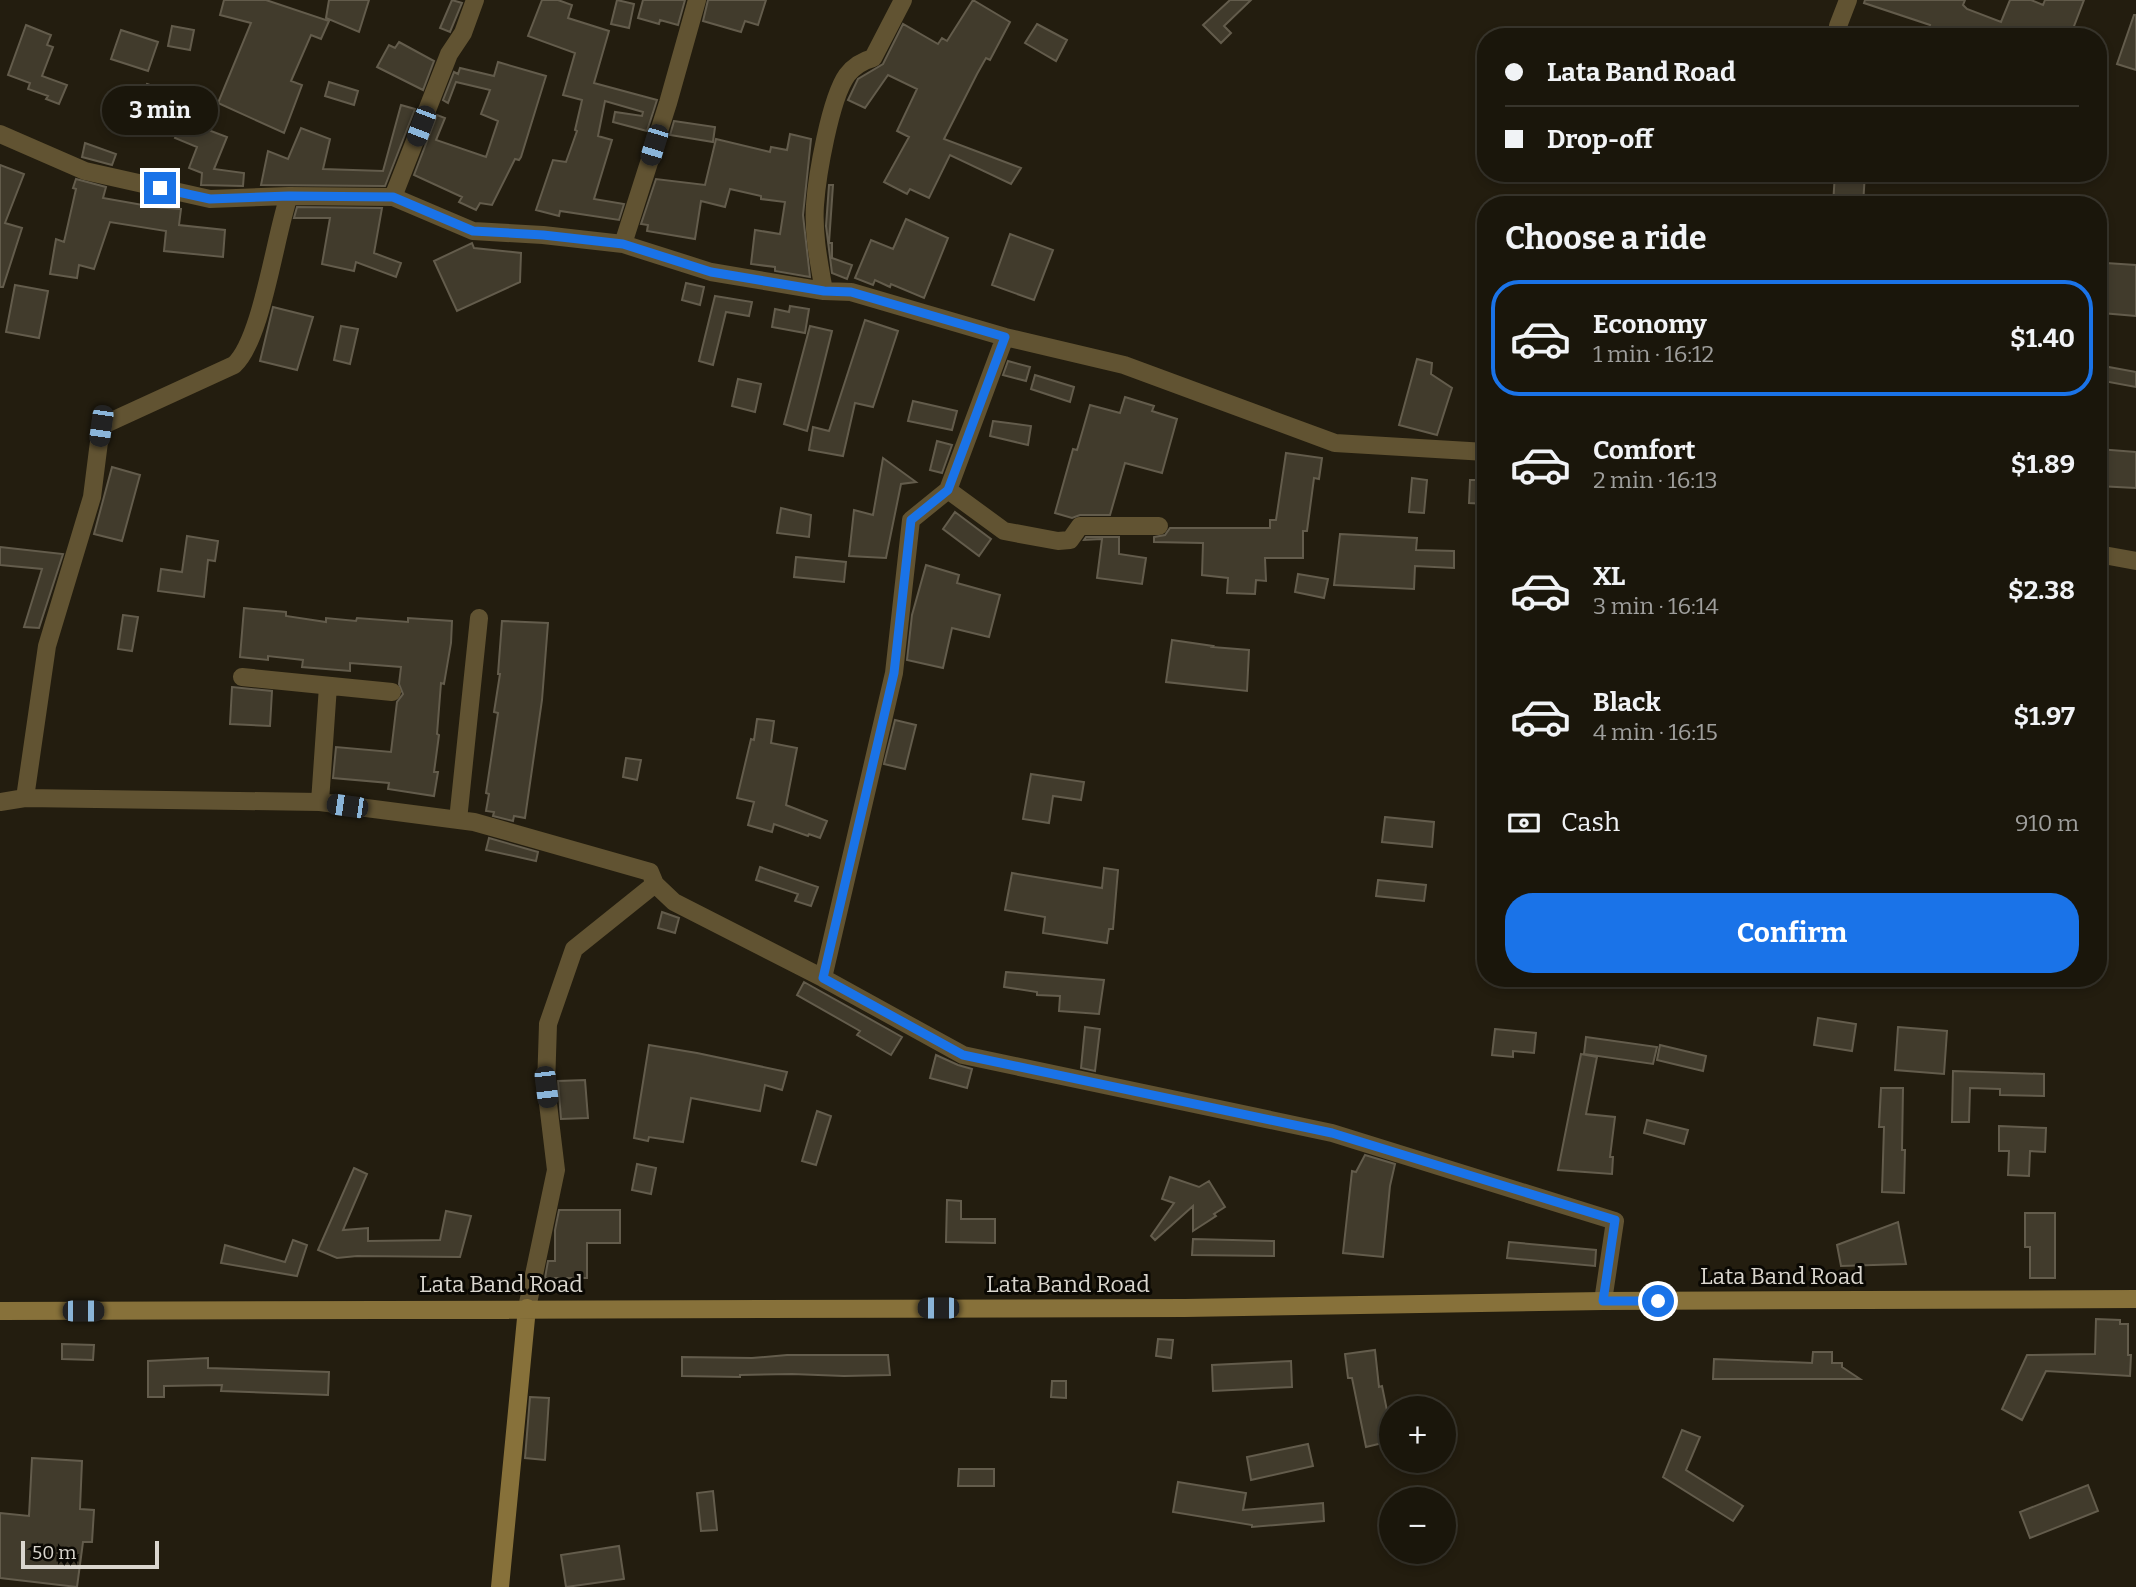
<!DOCTYPE html>
<meta charset="utf-8">
<style>
body{margin:0;font-family:Bitter,serif;background:#272319;color:#f1f3f6;height:100vh;display:flex;flex-direction:column;font-size:26px;white-space:nowrap}
*{box-sizing:border-box;margin:0}
p{font-size:23px;color:#9f9f9d}
.icon{flex:none;width:38px;height:38px;fill:none;stroke:currentColor;stroke-width:2;stroke-linecap:round;stroke-linejoin:round}
.map{position:relative;flex:1;overflow:hidden}
.details{position:absolute;left:1477px;top:196px;width:630px;height:791px;display:flex;flex-direction:column;background:#1a160b;border-radius:28px;box-shadow:0 4px 10px #0003,0 0 0 2px #38352c}
.details>*{flex:none}
.banner{position:absolute;left:1477px;top:28px;width:630px;height:154px;border-radius:28px;box-shadow:0 4px 10px #0003,0 0 0 2px #38352c;display:grid;align-content:center;height:154px;padding:0 28px;background:#1a160b}
.buttons{position:absolute;left:1379px;top:1396px;display:grid;gap:14px}
.buttons a{display:grid;place-items:center;width:77px;height:77px;border-radius:50%;background:#1a160b;box-shadow:0 4px 10px #0003,0 0 0 2px #38352c;font-size:35px}
.scale{position:absolute;left:21px;bottom:18px;width:138px;box-sizing:border-box;padding-left:7px;border:4px solid #dad6ce;border-top:0;font-size:19px;line-height:24px;white-space:nowrap;color:#dad6ce;-webkit-text-stroke:5px #0a0803;paint-order:stroke}
.end{position:absolute;width:32px;height:32px;margin:-16px;border:9px solid #1a73e8;background:#fff;box-shadow:0 0 0 4px #fff}
.from{border-radius:50%}
.bubble{position:absolute;height:49px;border-radius:24px;background:#1a160b;box-shadow:0 4px 10px #0003,0 0 0 2px #38352c;font-size:23px;font-weight:700;line-height:49px;text-align:center}
.car{position:absolute;width:21px;height:42px;margin:-21px -10px;border-radius:9px;box-shadow:0 0 5px 2px #0007;background:linear-gradient(#222 24%,#8ab4d8 0 40%,#222 0 76%,#8ab4d8 0 86%,#222 0)}
.banner b{display:flex;align-items:center;gap:24px;height:66px;font-size:26px}
.banner b+b{border-top:2px solid #38352c}
.banner i{width:18px;height:18px;background:#f1f3f6}
ul{padding:0;list-style:none}
li{display:flex;align-items:center;gap:21px;height:116px;margin:0 14px 10px;padding:0 14px;border:4px solid transparent;border-radius:28px}
li div{flex:1}
li b{display:block;font-size:26px}
li em{font-style:normal;font-weight:700}
li.on{border-color:#1a73e8}
li>.icon{width:63px;height:63px;stroke-width:1.5}
h2{padding:0 28px;font-size:32px;line-height:84px}
.pay{display:flex;align-items:center;gap:18px;height:77px;padding:0 28px;font-size:26px}
.pay p{margin-inline-start:auto}
.cta{display:flex;gap:14px;margin-top:auto;padding:14px 28px}
.cta a{flex:1;height:80px;border-radius:28px;background:#1a73e8;color:#fff;font-size:28px;font-weight:700;line-height:80px;text-align:center}
.map>svg:first-child{display:block}
</style>
<div class="map">
<svg width="2136" height="1587" viewBox="0 0 2136 1587">
<rect width="100%" height="100%" fill="#231d0f"/>
<path fill="#413b2c" stroke="#635c4c" stroke-width="2" d="M 224,0 L 266,0 L 329,21 L 321,39 L 311,35 L 291,81 L 302,85 L 284,133 L 218,103 L 251,23 L 220,15 Z
M 329,0 L 369,0 L 359,32 L 326,18 Z
M 452,0 L 462,3 L 450,32 L 440,28 Z
M 542,0 L 558,0 L 572,5 L 568,18 L 609,31 L 594,83 L 657,100 L 647,131 L 613,122 L 615,112 L 642,116 L 643,112 L 605,101 L 598,136 L 612,140 L 594,199 L 624,204 L 619,220 L 560,211 L 559,216 L 536,210 L 553,160 L 566,162 L 577,131 L 575,130 L 582,100 L 563,95 L 575,53 L 528,36 Z
M 617,0 L 634,4 L 629,28 L 611,24 Z
M 643,0 L 685,0 L 678,25 L 660,20 L 659,24 L 638,18 Z
M 708,0 L 766,0 L 758,25 L 745,21 L 741,32 L 703,21 Z
M 973,0 L 1010,22 L 990,60 L 986,58 L 977,74 L 944,139 L 1021,168 L 1011,184 L 950,155 L 929,198 L 910,189 L 907,194 L 884,182 L 909,137 L 897,131 L 917,89 L 888,75 L 865,108 L 848,100 L 858,79 L 883,64 L 903,24 L 938,44 L 942,38 L 947,41 Z
M 1230,0 L 1251,0 L 1224,26 L 1231,33 L 1221,43 L 1203,25 Z
M 1865,0 L 1965,0 L 1963,5 L 1967,9 L 2001,22 L 2010,0 L 2031,0 L 2043,5 L 2045,0 L 2084,0 L 2071,34 L 2062,30 L 2061,37 L 1926,37 L 1930,25 L 1864,3 Z
M 2134,15 L 2136,15 L 2136,70 L 2117,64 Z
M 1037,24 L 1067,40 L 1056,61 L 1025,43 Z
M 26,25 L 51,35 L 47,45 L 53,47 L 42,76 L 67,85 L 59,104 L 46,99 L 48,96 L 28,89 L 30,83 L 8,75 Z
M 172,26 L 194,30 L 190,50 L 168,46 Z
M 121,30 L 158,42 L 148,71 L 111,59 Z
M 399,42 L 434,61 L 423,90 L 377,67 L 389,45 L 395,48 Z
M 498,62 L 546,76 L 521,157 L 519,160 L 515,159 L 492,205 L 480,203 L 476,210 L 459,202 L 462,197 L 414,175 L 437,115 L 445,118 L 436,140 L 486,157 L 498,121 L 481,114 L 490,90 L 456,82 L 448,103 L 443,100 L 454,72 L 458,74 L 460,68 L 494,76 Z
M 329,82 L 358,91 L 354,105 L 325,96 Z
M 147,84 L 162,89 L 151,119 L 137,113 Z
M 401,105 L 415,109 L 385,186 L 261,185 L 268,151 L 288,159 L 301,128 L 330,139 L 323,169 L 383,171 Z
M 182,120 L 227,137 L 214,169 L 244,173 L 243,186 L 201,185 L 202,173 L 189,168 L 197,147 L 175,138 Z
M 674,121 L 715,127 L 713,142 L 670,135 Z
M 790,134 L 811,139 L 803,215 L 810,277 L 775,271 L 775,267 L 751,264 L 755,230 L 780,234 L 785,202 L 761,199 L 761,196 L 730,189 L 725,207 L 701,201 L 695,239 L 647,231 L 648,225 L 641,224 L 656,179 L 705,185 L 716,139 L 770,152 L 771,147 L 787,150 Z
M 85,143 L 116,154 L 112,165 L 82,157 Z
M 0,165 L 24,174 L 5,223 L 22,228 L 3,287 L 0,287 Z
M 1835,173 L 1865,173 L 1863,205 L 1833,205 Z
M 76,179 L 106,187 L 103,198 L 154,207 L 181,209 L 179,225 L 225,230 L 223,257 L 164,251 L 166,231 L 110,222 L 94,269 L 79,265 L 77,278 L 50,274 L 56,239 L 64,242 L 76,189 L 73,188 Z
M 829,185 L 833,185 L 829,243 L 832,243 L 832,258 L 852,265 L 847,279 L 832,273 L 826,226 Z
M 297,207 L 382,208 L 374,253 L 401,263 L 396,277 L 356,262 L 354,271 L 322,264 L 330,218 L 294,218 Z
M 906,219 L 948,238 L 924,298 L 891,284 L 890,287 L 875,280 L 873,285 L 855,278 L 871,240 L 893,249 Z
M 1010,234 L 1053,250 L 1034,300 L 992,285 Z
M 472,243 L 474,248 L 521,253 L 520,282 L 457,311 L 434,261 Z
M 2106,263 L 2136,265 L 2136,316 L 2102,313 Z
M 686,283 L 704,287 L 700,305 L 682,300 Z
M 15,285 L 48,291 L 39,338 L 6,332 Z
M 715,296 L 752,302 L 749,316 L 726,312 L 713,365 L 699,361 Z
M 790,306 L 809,309 L 805,333 L 772,327 L 775,309 L 789,312 Z
M 273,307 L 313,317 L 297,370 L 260,361 Z
M 865,320 L 898,331 L 873,407 L 855,403 L 843,456 L 809,450 L 813,427 L 829,431 Z
M 341,326 L 358,329 L 350,364 L 334,360 Z
M 810,326 L 832,331 L 807,431 L 784,424 Z
M 1417,359 L 1432,363 L 1431,374 L 1452,388 L 1437,435 L 1399,425 Z
M 1008,361 L 1030,367 L 1026,381 L 1003,375 Z
M 2098,365 L 2136,372 L 2136,387 L 2098,380 Z
M 1035,375 L 1074,387 L 1070,402 L 1031,389 Z
M 738,379 L 761,384 L 755,412 L 732,406 Z
M 1125,397 L 1154,406 L 1152,411 L 1177,419 L 1162,473 L 1125,463 L 1110,515 L 1080,515 L 1072,518 L 1055,513 L 1073,449 L 1077,450 L 1090,405 L 1120,413 Z
M 913,401 L 957,411 L 952,430 L 908,421 Z
M 993,421 L 1031,426 L 1028,445 L 990,436 Z
M 937,441 L 952,445 L 942,473 L 930,470 Z
M 2098,449 L 2136,452 L 2136,488 L 2098,486 Z
M 1286,453 L 1322,458 L 1319,479 L 1314,478 L 1307,531 L 1303,531 L 1303,558 L 1265,558 L 1266,581 L 1256,580 L 1255,594 L 1227,593 L 1228,578 L 1202,575 L 1203,543 L 1154,542 L 1154,537 L 1165,535 L 1170,528 L 1270,528 L 1270,520 L 1276,520 Z
M 883,458 L 916,482 L 901,484 L 886,558 L 849,556 L 854,510 L 873,515 Z
M 112,467 L 140,475 L 122,541 L 94,534 Z
M 1412,478 L 1427,480 L 1424,513 L 1409,512 Z
M 1470,480 L 1486,480 L 1486,504 L 1469,503 Z
M 781,508 L 811,515 L 809,537 L 777,533 Z
M 955,512 L 991,539 L 979,556 L 943,529 Z
M 1340,534 L 1417,538 L 1416,550 L 1454,551 L 1454,568 L 1415,566 L 1414,589 L 1334,585 Z
M 187,536 L 218,541 L 215,561 L 208,560 L 204,597 L 158,591 L 161,569 L 182,572 Z
M 1086,537 L 1119,537 L 1119,554 L 1146,558 L 1142,584 L 1097,578 L 1102,539 L 1084,540 Z
M 0,547 L 63,554 L 39,628 L 24,627 L 42,569 L 0,565 Z
M 796,557 L 846,562 L 844,582 L 794,577 Z
M 926,565 L 959,575 L 957,583 L 1000,595 L 989,637 L 952,628 L 943,668 L 907,660 L 912,615 Z
M 1298,574 L 1328,579 L 1324,598 L 1295,592 Z
M 244,608 L 286,612 L 286,616 L 326,622 L 326,618 L 356,621 L 357,618 L 408,622 L 408,618 L 452,621 L 451,643 L 444,684 L 441,683 L 437,734 L 439,735 L 434,772 L 438,772 L 434,796 L 388,789 L 389,783 L 333,778 L 336,747 L 391,752 L 397,702 L 403,694 L 399,684 L 401,667 L 350,663 L 350,671 L 302,667 L 303,660 L 268,656 L 268,660 L 240,657 Z
M 123,615 L 138,617 L 132,651 L 118,649 Z
M 502,621 L 548,623 L 542,700 L 525,818 L 514,816 L 513,821 L 493,816 L 494,812 L 486,811 L 489,794 L 486,793 L 498,713 L 494,712 L 500,674 L 498,674 Z
M 1172,640 L 1213,646 L 1212,647 L 1249,650 L 1247,691 L 1166,682 Z
M 232,687 L 272,691 L 270,726 L 230,724 Z
M 757,719 L 774,721 L 771,743 L 797,748 L 786,805 L 827,821 L 820,838 L 809,834 L 808,836 L 774,824 L 772,832 L 748,825 L 754,802 L 737,798 L 751,739 L 754,740 Z
M 895,720 L 916,725 L 905,769 L 884,764 Z
M 626,758 L 641,760 L 637,780 L 623,777 Z
M 1031,774 L 1084,782 L 1081,800 L 1053,796 L 1049,823 L 1023,819 Z
M 1385,817 L 1434,822 L 1432,847 L 1382,842 Z
M 489,838 L 538,852 L 536,861 L 486,850 Z
M 760,867 L 818,887 L 811,906 L 795,901 L 798,894 L 756,880 Z
M 1104,868 L 1118,870 L 1113,929 L 1109,929 L 1107,943 L 1043,933 L 1045,917 L 1005,910 L 1012,873 L 1102,888 Z
M 1378,880 L 1426,885 L 1424,901 L 1376,896 Z
M 662,912 L 679,918 L 675,933 L 658,928 Z
M 1006,972 L 1104,980 L 1099,1014 L 1059,1011 L 1060,996 L 1037,995 L 1037,992 L 1004,987 Z
M 804,982 L 902,1037 L 891,1055 L 857,1035 L 860,1031 L 797,995 Z
M 1818,1018 L 1856,1024 L 1852,1051 L 1814,1045 Z
M 1085,1027 L 1100,1029 L 1095,1071 L 1081,1068 Z
M 1898,1027 L 1947,1031 L 1944,1074 L 1895,1070 Z
M 1495,1029 L 1536,1033 L 1534,1053 L 1513,1051 L 1513,1057 L 1492,1055 Z
M 1586,1037 L 1657,1047 L 1653,1064 L 1584,1054 Z
M 649,1045 L 697,1053 L 787,1072 L 782,1090 L 765,1085 L 760,1111 L 691,1098 L 683,1142 L 649,1137 L 648,1141 L 634,1138 Z
M 1660,1045 L 1706,1056 L 1703,1071 L 1657,1060 Z
M 1581,1054 L 1597,1057 L 1586,1114 L 1615,1117 L 1610,1157 L 1613,1157 L 1612,1174 L 1558,1170 Z
M 936,1055 L 958,1065 L 972,1069 L 967,1088 L 930,1078 Z
M 1953,1071 L 2044,1074 L 2044,1096 L 2000,1095 L 2000,1089 L 1970,1088 L 1969,1122 L 1952,1122 Z
M 585,1080 L 588,1118 L 561,1119 L 558,1081 Z
M 1881,1088 L 1903,1088 L 1902,1150 L 1905,1150 L 1904,1193 L 1882,1192 L 1884,1127 L 1879,1127 Z
M 817,1111 L 831,1116 L 816,1165 L 802,1161 Z
M 1647,1120 L 1688,1130 L 1684,1144 L 1644,1133 Z
M 1999,1126 L 2046,1128 L 2045,1152 L 2030,1151 L 2029,1176 L 2008,1175 L 2009,1151 L 1999,1151 Z
M 1365,1155 L 1395,1164 L 1390,1186 L 1383,1257 L 1343,1253 L 1352,1171 L 1356,1172 Z
M 637,1164 L 656,1168 L 651,1194 L 632,1190 Z
M 354,1168 L 367,1174 L 343,1230 L 368,1228 L 368,1241 L 440,1240 L 446,1211 L 471,1216 L 460,1257 L 357,1256 L 337,1258 L 318,1250 Z
M 1170,1177 L 1199,1187 L 1209,1181 L 1225,1207 L 1214,1214 L 1216,1216 L 1193,1231 L 1193,1206 L 1155,1240 L 1151,1236 L 1174,1203 L 1162,1199 Z
M 947,1200 L 961,1201 L 961,1219 L 995,1219 L 995,1243 L 946,1242 Z
M 559,1210 L 620,1210 L 620,1243 L 587,1243 L 587,1278 L 545,1278 L 548,1261 L 555,1261 L 555,1230 Z
M 2025,1213 L 2055,1213 L 2055,1278 L 2030,1278 L 2030,1247 L 2025,1247 Z
M 1898,1222 L 1906,1264 L 1841,1266 L 1837,1245 Z
M 1193,1239 L 1274,1241 L 1274,1256 L 1192,1255 Z
M 293,1240 L 307,1245 L 297,1276 L 221,1263 L 225,1245 L 285,1262 Z
M 1509,1242 L 1596,1250 L 1595,1266 L 1507,1258 Z
M 2096,1319 L 2120,1320 L 2120,1324 L 2128,1324 L 2128,1355 L 2131,1355 L 2130,1376 L 2046,1371 L 2022,1420 L 2002,1409 L 2027,1355 L 2095,1354 Z
M 1158,1339 L 1173,1340 L 1171,1358 L 1156,1356 Z
M 62,1344 L 94,1345 L 93,1360 L 62,1359 Z
M 1375,1350 L 1379,1387 L 1382,1386 L 1391,1430 L 1391,1441 L 1366,1447 L 1352,1378 L 1348,1378 L 1345,1354 Z
M 1813,1352 L 1832,1352 L 1832,1363 L 1842,1363 L 1842,1367 L 1860,1379 L 1713,1379 L 1714,1359 L 1812,1363 Z
M 787,1355 L 888,1355 L 890,1375 L 844,1376 L 792,1374 L 740,1375 L 740,1377 L 682,1376 L 682,1357 L 752,1358 Z
M 208,1358 L 208,1368 L 329,1372 L 328,1395 L 221,1391 L 222,1385 L 164,1386 L 164,1397 L 148,1397 L 148,1361 Z
M 1291,1361 L 1292,1387 L 1213,1391 L 1212,1365 Z
M 1052,1381 L 1066,1381 L 1066,1398 L 1051,1397 Z
M 530,1397 L 549,1398 L 545,1460 L 525,1458 Z
M 1682,1430 L 1700,1437 L 1686,1470 L 1743,1506 L 1733,1521 L 1663,1477 Z
M 1308,1444 L 1313,1466 L 1251,1480 L 1247,1457 Z
M 32,1458 L 82,1461 L 80,1509 L 94,1510 L 92,1542 L 83,1542 L 77,1587 L 0,1578 L 0,1513 L 29,1516 Z
M 959,1469 L 994,1469 L 994,1486 L 958,1486 Z
M 1178,1482 L 1246,1493 L 1243,1510 L 1323,1503 L 1324,1521 L 1252,1527 L 1252,1525 L 1173,1512 Z
M 2088,1485 L 2098,1511 L 2030,1538 L 2020,1512 Z
M 713,1491 L 717,1530 L 701,1531 L 697,1493 Z
M 619,1546 L 624,1579 L 566,1587 L 561,1555 Z"/>
<g fill="none" stroke-linecap="round" stroke-linejoin="round">
<path stroke="#615332" stroke-width="18" d="M 1838,26 L 1848,0
M 0,134 L 85,171 L 210,199 L 289,196 L 393,197 L 473,231 L 543,235 L 623,244 L 711,272 L 824,291 L 851,292 L 1005,337 L 1124,365 L 1335,443 L 1486,452
M 393,197 L 449,54 L 463,33 L 475,0
M 623,244 L 668,103 L 697,0
M 824,291 C 819,263 813,234 815,205 C 817,176 830,99 847,75 C 854,66 862,61 873,58 L 903,0
M 948,490 L 1004,531 L 1058,541 L 1070,540 L 1080,526 L 1159,526
M 2098,554 L 2136,561
M 242,677 L 392,692
M 25,798 L 47,646 L 92,497 L 101,426 L 234,365 C 262,340 275,235 289,196
M 0,802 L 25,798 L 320,802 L 474,822 L 650,872 L 655,884 L 674,902 L 823,978 L 963,1055 L 1332,1133 L 1615,1221 L 1603,1301
M 320,802 L 328,686
M 458,820 L 479,618
M 823,978 L 894,673 L 911,520 L 948,490 L 1005,337
M 527,1308 L 556,1170 L 546,1087 L 548,1024 L 574,949 L 655,884"/>
<path stroke="#87713a" stroke-width="18" d="M 0,1311 L 1185,1308 L 1603,1301 L 2136,1299
M 500,1587 L 527,1308"/>
</g>
<g fill="none" stroke-linecap="round" stroke-linejoin="round">
<path stroke="#1a73e8" stroke-width="9" d="M 160,188 L 210,199 L 289,196 L 393,197 L 473,231 L 543,235 L 623,244 L 711,272 L 824,291 L 851,292 L 1005,337 L 948,490 L 911,520 L 894,673 L 823,978 L 963,1055 L 1332,1133 L 1615,1220 L 1603,1301 L 1658,1301"/>
</g>
<g text-anchor="middle" dominant-baseline="central" stroke-width="6" stroke-linejoin="round" paint-order="stroke">
<g font-size="23" fill="#dad6ce" stroke="#0a0803">
<text x="1782" y="1276">Lata Band Road</text>
<text x="501" y="1284">Lata Band Road</text>
<text x="1068" y="1284">Lata Band Road</text>
</g>
</g>
</svg>
<div class="buttons">
<a>+</a>
<a>−</a>
</div>
<div class="scale">50 m</div>
<i class="end from" style="left:1658px;top:1301px"></i>
<i class="end" style="left:160px;top:188px"></i>
<div class="bubble" style="left:102px;top:86px;width:116px">3 min</div>
<i class="car" style="left:421px;top:126px;rotate:201deg"></i>
<i class="car" style="left:654px;top:145px;rotate:197deg"></i>
<i class="car" style="left:101px;top:426px;rotate:188deg"></i>
<i class="car" style="left:347px;top:806px;rotate:278deg"></i>
<i class="car" style="left:546px;top:1087px;rotate:173deg"></i>
<i class="car" style="left:938px;top:1308px;rotate:270deg"></i>
<i class="car" style="left:83px;top:1311px;rotate:90deg"></i>
<div class="banner">
<b><i class="from"></i>Lata Band Road</b>
<b><i></i>Drop-off</b>
</div>
<section class="details">
<h2>Choose a ride</h2>
<ul>
<li class="on"><svg class="icon" aria-label="car" viewBox="0 0 24 24"><path d="M5 17H2v-5l4-1 3-4h7l3 4 3 1v5h-3M9 17h6M6 11h13"/><circle cx="7" cy="17" r="2"/><circle cx="17" cy="17" r="2"/></svg><div><b>Economy</b><p>1 min · 16:12</p></div><em>$1.40</em></li>
<li><svg class="icon" aria-label="car" viewBox="0 0 24 24"><path d="M5 17H2v-5l4-1 3-4h7l3 4 3 1v5h-3M9 17h6M6 11h13"/><circle cx="7" cy="17" r="2"/><circle cx="17" cy="17" r="2"/></svg><div><b>Comfort</b><p>2 min · 16:13</p></div><em>$1.89</em></li>
<li><svg class="icon" aria-label="car" viewBox="0 0 24 24"><path d="M5 17H2v-5l4-1 3-4h7l3 4 3 1v5h-3M9 17h6M6 11h13"/><circle cx="7" cy="17" r="2"/><circle cx="17" cy="17" r="2"/></svg><div><b>XL</b><p>3 min · 16:14</p></div><em>$2.38</em></li>
<li><svg class="icon" aria-label="car" viewBox="0 0 24 24"><path d="M5 17H2v-5l4-1 3-4h7l3 4 3 1v5h-3M9 17h6M6 11h13"/><circle cx="7" cy="17" r="2"/><circle cx="17" cy="17" r="2"/></svg><div><b>Black</b><p>4 min · 16:15</p></div><em>$1.97</em></li>
</ul>
<div class="pay"><svg class="icon" aria-label="cash" viewBox="0 0 24 24"><path d="M3 7h18v10H3z"/><circle cx="12" cy="12" r="2"/></svg>Cash<p>910 m</p></div>
<div class="cta"><a>Confirm</a></div>
</section>
</div>
